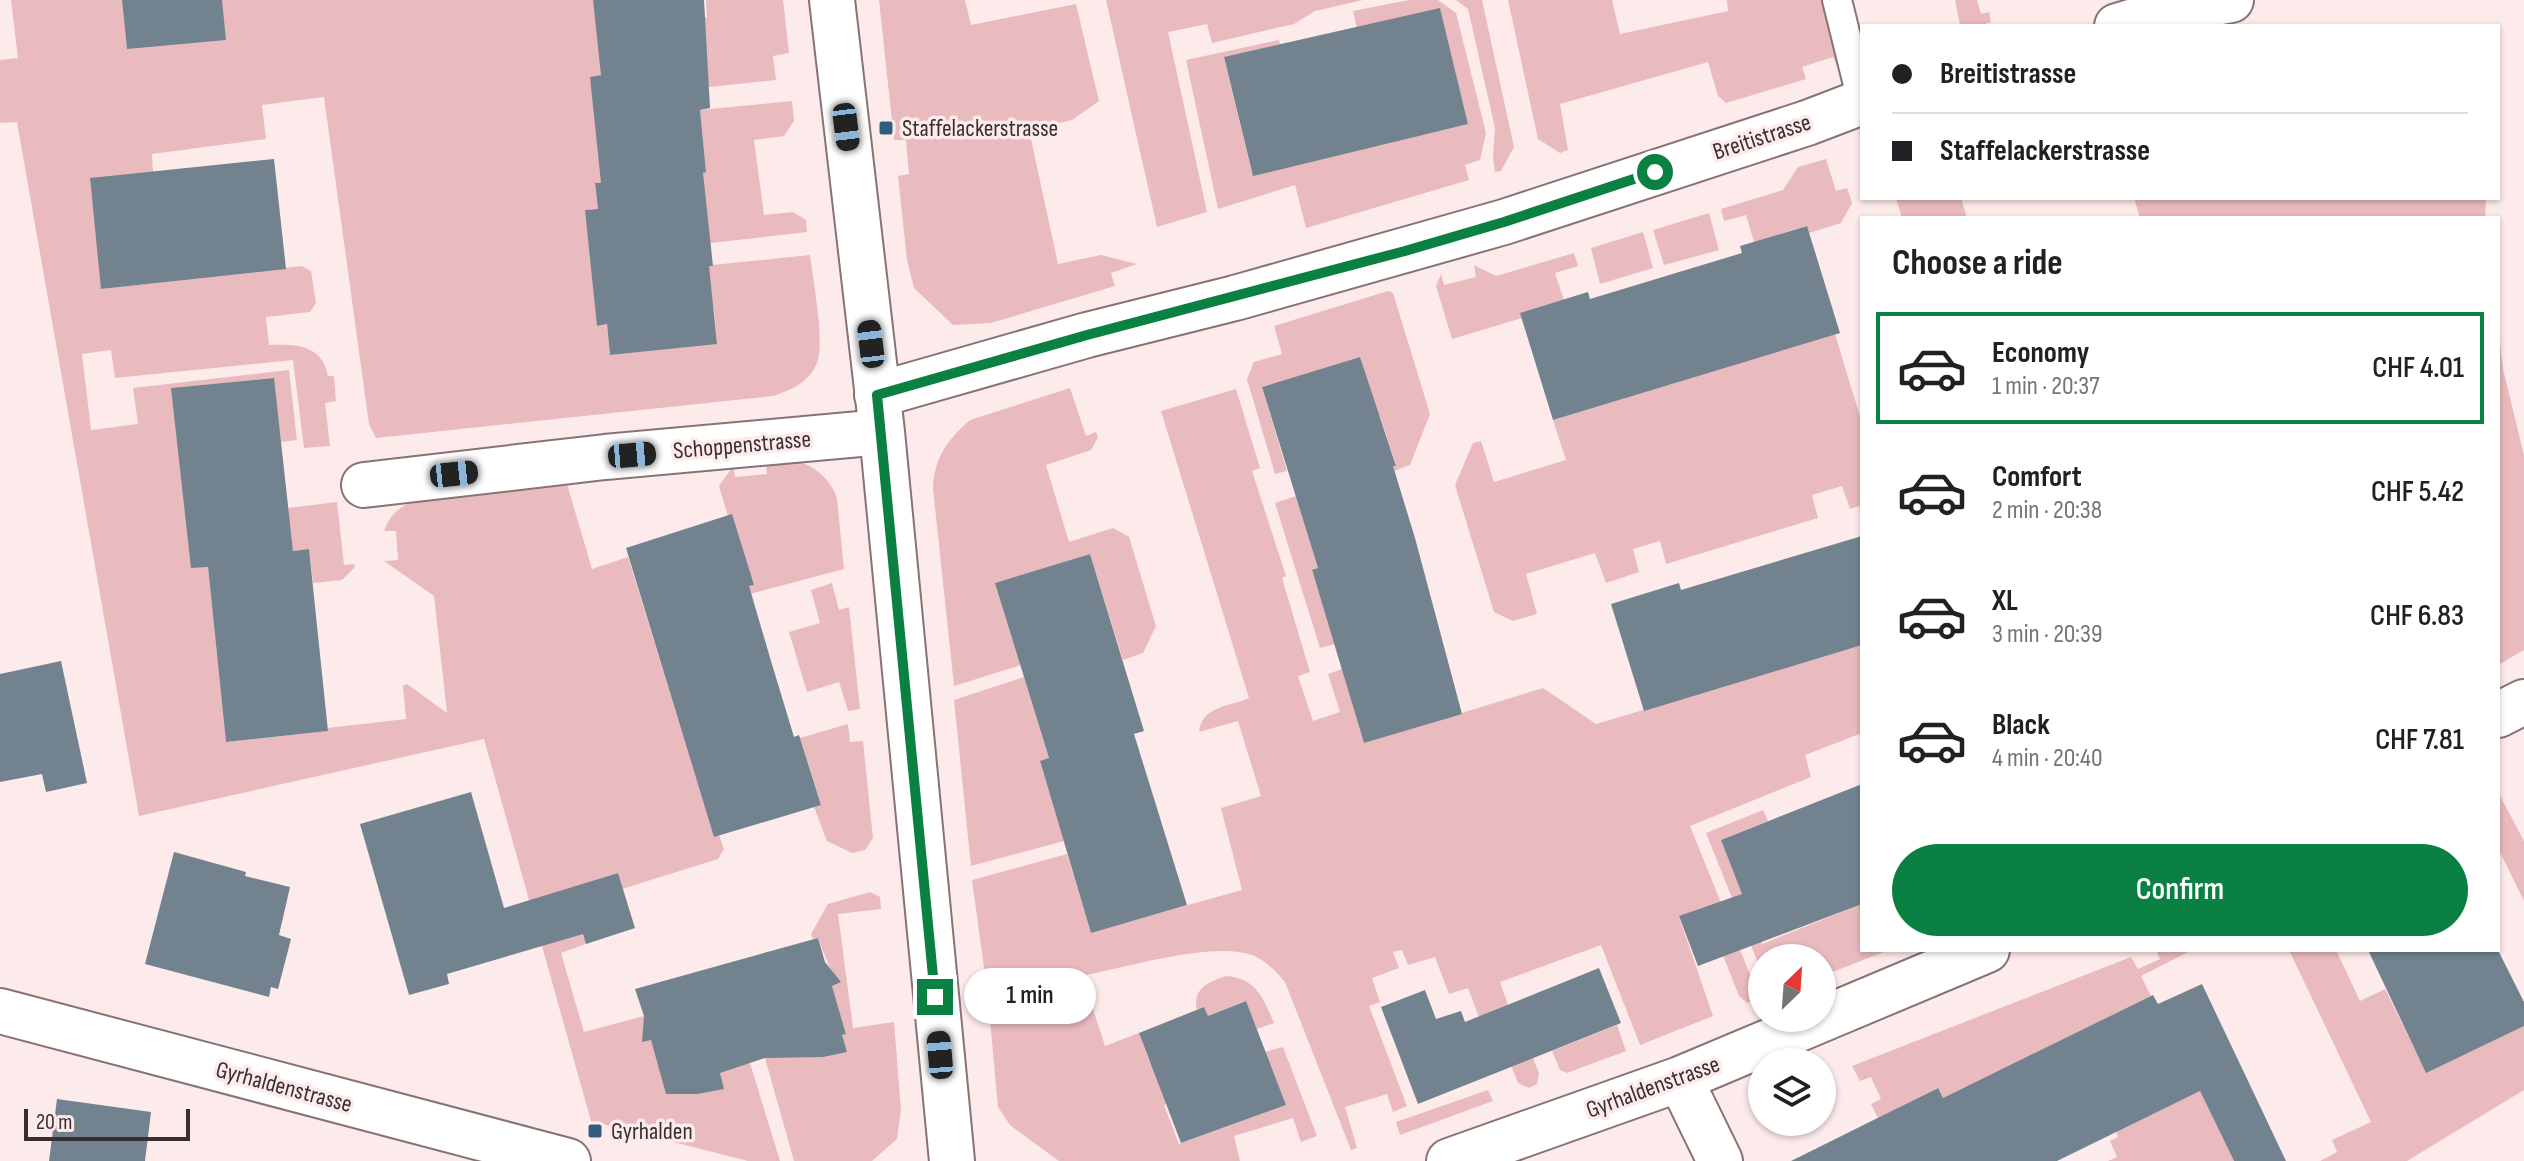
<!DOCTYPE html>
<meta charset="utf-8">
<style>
body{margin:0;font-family:"Sofia Sans Condensed",sans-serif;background:#f6f6f6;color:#202124;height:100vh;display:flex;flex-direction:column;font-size:30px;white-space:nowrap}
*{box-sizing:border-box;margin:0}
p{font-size:26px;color:#757577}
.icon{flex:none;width:44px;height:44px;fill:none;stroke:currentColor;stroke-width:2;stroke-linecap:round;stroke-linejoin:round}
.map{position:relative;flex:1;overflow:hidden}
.side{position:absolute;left:1860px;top:216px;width:640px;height:736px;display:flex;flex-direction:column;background:#fff;border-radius:0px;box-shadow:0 2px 6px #0004}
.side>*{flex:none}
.guide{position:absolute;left:1860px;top:24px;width:640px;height:176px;border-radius:0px;box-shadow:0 2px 6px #0004;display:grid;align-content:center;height:176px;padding:0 32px;background:#fff}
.needle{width:52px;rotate:25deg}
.controls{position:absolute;left:1748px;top:944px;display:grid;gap:16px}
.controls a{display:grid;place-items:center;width:88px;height:88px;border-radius:50%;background:#fff;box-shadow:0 2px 6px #0004;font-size:40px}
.scale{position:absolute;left:24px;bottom:20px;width:166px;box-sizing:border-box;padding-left:8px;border:4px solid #382f2f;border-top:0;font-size:22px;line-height:28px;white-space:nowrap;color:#382f2f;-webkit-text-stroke:6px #fdeaeb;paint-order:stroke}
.end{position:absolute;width:36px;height:36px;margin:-18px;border:10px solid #0b8043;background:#fff;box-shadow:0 0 0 4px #fff}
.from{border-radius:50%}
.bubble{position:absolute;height:56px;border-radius:28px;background:#fff;box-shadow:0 2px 6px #0004;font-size:26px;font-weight:600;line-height:56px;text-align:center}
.car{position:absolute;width:24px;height:48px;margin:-24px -12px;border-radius:10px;box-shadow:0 0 6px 2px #0007;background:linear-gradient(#222 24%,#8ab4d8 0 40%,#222 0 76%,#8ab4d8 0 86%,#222 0)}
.guide b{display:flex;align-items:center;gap:28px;height:76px;font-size:30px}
.guide b+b{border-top:2px solid #e0e0e0}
.guide i{width:20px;height:20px;background:#202124}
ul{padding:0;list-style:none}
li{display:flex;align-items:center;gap:24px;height:112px;margin:0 16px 12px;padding:0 16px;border:4px solid transparent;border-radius:0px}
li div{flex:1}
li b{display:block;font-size:30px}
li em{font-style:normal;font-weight:600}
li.on{border-color:#0b8043}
li>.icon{width:72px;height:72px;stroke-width:1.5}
h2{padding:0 32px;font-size:36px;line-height:96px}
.cta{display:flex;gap:16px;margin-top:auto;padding:16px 32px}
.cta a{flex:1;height:92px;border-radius:48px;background:#0b8043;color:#fff;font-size:32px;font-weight:600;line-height:92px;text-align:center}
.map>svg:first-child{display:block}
</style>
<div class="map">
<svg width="2524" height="1161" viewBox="0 0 2524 1161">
<rect width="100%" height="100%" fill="#fdeaeb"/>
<path fill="#e9bbbe" d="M 11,0 L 122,0 L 127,49 L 222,0 L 593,0 L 603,75 L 590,77 L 613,181 L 595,184 L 598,209 L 586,210 L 597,326 L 607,324 L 610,355 L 717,343 L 714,310 L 702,266 L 810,255 C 813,280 825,341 817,363 C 809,382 792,390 773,396 L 376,438 L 369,424 L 324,97 L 262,105 L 266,139 L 152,154 L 153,172 L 90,179 L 102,289 L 302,266 L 311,271 L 316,303 L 310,312 L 266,317 L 269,345 C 295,344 322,344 328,376 L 334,376 L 336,401 L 325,403 L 330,446 L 304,448 L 293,360 L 115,378 L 111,350 L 82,354 L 91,430 L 138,424 L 133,388 L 289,370 L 297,440 L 281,442 L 273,378 L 172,388 L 208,567 L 226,742 L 328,731 L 328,728 L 406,719 L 403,686 L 407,684 L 447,713 L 434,596 L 384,561 L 398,560 L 396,531 L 384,531 C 390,515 399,506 416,501 L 567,484 L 592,569 L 628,557 L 714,836 L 719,835 L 724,849 L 718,859 L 622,889 L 618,873 L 570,888 L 586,944 L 561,953 L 584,1032 L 644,1016 L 645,1040 L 651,1040 L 673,1094 L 698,1094 L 723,1089 L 719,1071 L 750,1063 L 780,1161 L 748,1161 L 591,1121 L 484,739 L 139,816 L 17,122 L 0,123 L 0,60 L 18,58 Z
M 706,0 L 783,0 L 789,53 L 773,56 L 776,80 L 709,87 L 691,19 L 707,17 Z
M 879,0 L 965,0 L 971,25 L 1076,4 L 1099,101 L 1072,120 L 1029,130 L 1058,264 L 1101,255 L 1137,264 L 1111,273 L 1115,286 L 991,323 L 953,325 L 914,288 L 907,260 L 898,176 L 909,174 L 906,140 L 894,140 Z
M 1106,0 L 1363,0 L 1315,11 L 1294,24 L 1212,43 L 1207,24 L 1168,32 L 1207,212 L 1157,227 Z
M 1409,0 L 1438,0 L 1456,13 L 1486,133 L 1480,160 L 1465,165 L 1469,180 L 1306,228 L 1295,185 L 1218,209 L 1186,60 L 1279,40 L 1280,44 L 1224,58 L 1252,173 L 1468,124 L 1440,9 L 1358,33 L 1353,11 Z
M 1456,0 L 1482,0 L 1514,147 L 1501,171 L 1495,172 L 1493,157 L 1495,128 L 1468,9 Z
M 1508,0 L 1612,0 L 1620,34 L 1728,11 L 1727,0 L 1826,0 L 1843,67 L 1838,68 L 1833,57 L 1802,67 L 1806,79 L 1726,103 L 1718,96 L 1708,62 L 1560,104 L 1568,150 L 1560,153 L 1538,139 Z
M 1955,0 L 1977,0 L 1981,14 L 1989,12 L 1991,22 L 1979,26 L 1958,26 L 1960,25 Z
M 792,101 L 794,121 L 784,136 L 754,140 L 764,215 L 793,212 L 806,220 L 807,232 L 702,244 L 694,173 L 706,172 L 700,110 Z
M 1826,159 L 1836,191 L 1847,188 L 1852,203 L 1841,223 L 1809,233 L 1806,226 L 1754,242 L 1746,215 L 1724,221 L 1721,209 L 1783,190 L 1798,167 Z
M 1896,198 L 1961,198 L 1967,218 L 1902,218 Z
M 2134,198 L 2486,198 L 2485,218 L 2140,218 Z
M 1709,213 L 1719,250 L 1664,265 L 1653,230 Z
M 1643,232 L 1653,268 L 1600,284 L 1591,248 Z
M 1574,253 L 1578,266 L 1555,273 L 1564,300 L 1522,318 L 1452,339 L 1436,286 L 1441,274 L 1444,285 L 1476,277 L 1474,265 L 1496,276 Z
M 1388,291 L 1393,293 L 1430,414 L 1410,465 L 1394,471 L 1393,466 L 1396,465 L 1380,416 L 1375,415 L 1360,357 L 1262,387 L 1287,471 L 1275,474 L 1247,379 L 1254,362 L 1282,354 L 1274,326 Z
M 2498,325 L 2503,369 L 2524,455 L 2524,650 L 2498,665 Z
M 1835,334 L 1862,423 L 1862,505 L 1850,509 L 1842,486 L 1812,495 L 1818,518 L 1666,564 L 1660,541 L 1633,549 L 1639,572 L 1606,583 L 1595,553 L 1526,574 L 1537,614 L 1513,621 L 1494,612 L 1455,485 L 1473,443 L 1481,441 L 1494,482 L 1566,460 L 1553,420 Z
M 1070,388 L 1086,436 L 1096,432 L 1098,437 L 1091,450 L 1046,465 L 1069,542 L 1113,528 L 1129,537 L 1156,626 L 1143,653 L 1123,660 L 1090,554 L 996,583 L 1021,665 L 954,686 L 933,488 C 934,458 948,439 970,420 Z
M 1236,389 L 1260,468 L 1252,471 L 1286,576 L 1282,578 L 1310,672 L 1298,676 L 1313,721 L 1340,712 L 1328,674 L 1342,669 L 1364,743 L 1543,688 L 1596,724 L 1862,645 L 1862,733 L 1805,755 L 1811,777 L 1690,826 L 1760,999 L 1747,1003 L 1739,996 L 1704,907 L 1679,917 L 1713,1016 L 1640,1045 L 1601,945 L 1500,982 L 1509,1008 L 1513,1007 L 1539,1073 L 1537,1084 L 1529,1088 L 1518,1083 L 1501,1040 L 1489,1044 L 1468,988 L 1449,994 L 1435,957 L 1408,965 L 1402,950 L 1393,952 L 1399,968 L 1372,978 L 1380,1002 L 1369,1006 L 1407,1106 L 1393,1112 L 1387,1094 L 1345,1107 L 1357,1148 L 1351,1150 L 1285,982 C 1276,972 1266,960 1252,955 C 1213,941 1124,968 1082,976 L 1105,1046 L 1139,1033 L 1150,1063 L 1159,1061 L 1175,1101 L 1164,1105 L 1179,1144 L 1286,1105 L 1265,1052 L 1283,1047 L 1317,1136 L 1301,1142 L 1293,1118 L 1234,1136 L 1240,1161 L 1059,1161 L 1010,1125 L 998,1107 L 997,1097 L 988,997 L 972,880 L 1067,854 L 1091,932 L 1242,890 L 1221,808 L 1261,796 L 1238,721 L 1199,732 C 1202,706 1228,707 1249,698 L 1161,411 Z
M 798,461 C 817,468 830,479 837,498 L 844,569 L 750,594 L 748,587 L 753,585 L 732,515 L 728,516 L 719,486 L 733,466 L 735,477 L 767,474 L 766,464 Z
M 1296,496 L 1318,568 L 1312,571 L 1335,644 L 1320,648 L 1275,503 Z
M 337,502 L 344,565 L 354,564 L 355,567 L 342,580 L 313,583 L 309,549 L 293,551 L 288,508 Z
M 832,583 L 839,610 L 849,607 L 860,709 L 848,711 L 839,682 L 807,692 L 789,632 L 820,623 L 811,590 Z
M 1024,677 L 1049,758 L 1040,762 L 1064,841 L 971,866 L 954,700 Z
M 848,724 L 850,742 L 863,741 L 873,838 L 865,850 L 852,853 L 827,841 L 814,807 L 821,804 L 800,738 Z
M 2498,792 L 2524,841 L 2524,901 L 2498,848 Z
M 1763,810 L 1768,821 L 1721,840 L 1762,944 L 1862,904 L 1862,950 L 1883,950 L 1884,952 L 1822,976 L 1822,958 L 1762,958 L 1762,973 L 1706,833 Z
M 870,892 L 880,897 L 881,909 L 838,914 L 853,1028 L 894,1022 L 901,1110 L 897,1139 L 872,1161 L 794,1161 L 765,1058 L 846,1034 L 832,986 L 836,984 C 831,967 823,954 818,938 L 813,939 L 811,934 L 828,904 Z
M 2156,950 L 2192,950 L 2141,976 L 2151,996 L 1943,1098 L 1937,1088 L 1878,1118 L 1871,1104 L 1881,1099 L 1871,1077 L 1860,1081 L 1852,1066 L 2131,957 L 2138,969 L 2160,959 Z
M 2289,950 L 2336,950 L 2360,1001 L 2385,989 L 2426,1072 L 2524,1026 L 2524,1090 L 2407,1161 L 2320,1161 L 2337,1152 L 2332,1140 L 2371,1122 Z
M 1226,976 C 1256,978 1264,999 1274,1023 L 1257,1029 L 1245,1001 L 1208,1016 L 1204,1007 L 1197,1010 C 1192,989 1208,982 1226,976 Z
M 1617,1025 L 1626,1051 L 1567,1073 L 1560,1070 L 1552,1051 Z
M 1488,1090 L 1493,1101 L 1400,1135 L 1396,1122 Z
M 2200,1091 L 2234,1161 L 2108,1161 L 2117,1157 L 2110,1141 L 2118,1137 L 2116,1131 Z"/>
<path fill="#72838f" d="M 122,0 L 222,0 L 226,40 L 127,49 Z
M 593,0 L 704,0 L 710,108 L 700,110 L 706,172 L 703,173 L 713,266 L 709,266 L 717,344 L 610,355 L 607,324 L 597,326 L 585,210 L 598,209 L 595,183 L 601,183 L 590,77 L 601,75 Z
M 1440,8 L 1468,124 L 1253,176 L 1224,57 Z
M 274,159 L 286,269 L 101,289 L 90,178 Z
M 1807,226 L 1840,333 L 1553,420 L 1520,313 L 1588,292 L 1590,299 L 1742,253 L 1740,246 Z
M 1360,357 L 1396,466 L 1393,466 L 1415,538 L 1462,714 L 1364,743 L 1312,570 L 1318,568 L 1262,387 Z
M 274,378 L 293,551 L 309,549 L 328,731 L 226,742 L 208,567 L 191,568 L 171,388 Z
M 732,514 L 754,585 L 749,586 L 771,661 L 794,737 L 799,735 L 821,805 L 714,837 L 626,548 Z
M 1862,536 L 1862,645 L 1644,711 L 1611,604 L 1679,583 L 1681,590 Z
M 1090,554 L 1144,731 L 1134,734 L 1187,905 L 1091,933 L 1040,761 L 1049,758 L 995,583 Z
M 61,661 L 87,783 L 46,792 L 42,774 L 0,782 L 0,674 Z
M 1862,784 L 1862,904 L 1698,966 L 1679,916 L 1742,894 L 1721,840 Z
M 471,792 L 504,908 L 618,873 L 635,928 L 586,944 L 583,934 L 447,974 L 449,984 L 409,995 L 360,824 Z
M 174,852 L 246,872 L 245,876 L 290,887 L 279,935 L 291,939 L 278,989 L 271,987 L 269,997 L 145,964 Z
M 818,938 L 825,962 L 841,982 L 832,986 L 846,1034 L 842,1035 L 847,1052 L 823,1057 L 765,1058 L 720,1073 L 724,1089 L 698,1094 L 666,1094 L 651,1040 L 642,1042 L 644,1016 L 635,989 Z
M 2368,950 L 2498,950 L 2524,1002 L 2524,1026 L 2426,1073 Z
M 1599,968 L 1621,1023 L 1418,1104 L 1381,1007 L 1425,990 L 1436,1019 L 1461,1011 L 1465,1022 Z
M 2202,984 L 2286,1161 L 2234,1161 L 2200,1091 L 2057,1161 L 1791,1161 L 1938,1088 L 1943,1098 L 2153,995 L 2158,1004 Z
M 1246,1001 L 1286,1105 L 1181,1143 L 1139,1033 L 1204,1007 L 1208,1016 Z
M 57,1099 L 151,1112 L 145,1161 L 49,1161 Z"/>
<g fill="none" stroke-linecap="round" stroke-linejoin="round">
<g stroke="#887374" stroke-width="32">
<path id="service" d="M 1837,0 L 1862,101"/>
</g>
<g stroke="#887374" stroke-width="48">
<path id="minor" d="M 832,0 L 882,432 L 952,1161
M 2117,26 L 2165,12 L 2231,0
M 877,395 L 1087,335 L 1235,298 L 1504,222 L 1807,123 L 1862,102
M 364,485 L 605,457 L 882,432
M 2498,715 L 2524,702
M 0,1011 L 568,1161
M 1680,1079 L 1720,1161
M 1449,1161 L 1680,1079 L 1987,950"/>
</g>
<use href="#service" stroke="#fff" stroke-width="28"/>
<use href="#minor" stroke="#fff" stroke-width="44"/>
</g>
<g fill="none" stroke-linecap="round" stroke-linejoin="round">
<path stroke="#0b8043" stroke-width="10" d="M 935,997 L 877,395 L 1087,335 L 1405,251 L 1504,222 L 1655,172"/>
</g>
<g fill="#305f7e" stroke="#fdeaeb" stroke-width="3">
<rect x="878" y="120" width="16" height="16" rx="4"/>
<rect x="587" y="1123" width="16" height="16" rx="4"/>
</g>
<g text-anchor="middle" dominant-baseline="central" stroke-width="7" stroke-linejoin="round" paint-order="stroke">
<g font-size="24" fill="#382f2f" stroke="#fdeaeb" text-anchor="start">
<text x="902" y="128">Staffelackerstrasse</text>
<text x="611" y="1131">Gyrhalden</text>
</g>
<g font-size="24" fill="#382f2f" stroke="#fdeaeb">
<text transform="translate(1762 137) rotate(-18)">Breitistrasse</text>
<text transform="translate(742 445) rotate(-5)">Schoppenstrasse</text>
<text transform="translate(284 1087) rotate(15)">Gyrhaldenstrasse</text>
<text transform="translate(1653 1087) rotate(-20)">Gyrhaldenstrasse</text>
</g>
</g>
</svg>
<div class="controls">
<a><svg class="needle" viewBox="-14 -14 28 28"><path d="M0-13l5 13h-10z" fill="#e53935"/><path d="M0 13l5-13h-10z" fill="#757577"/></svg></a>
<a><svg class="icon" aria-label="layers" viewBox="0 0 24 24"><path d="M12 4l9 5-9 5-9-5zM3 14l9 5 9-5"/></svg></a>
</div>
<div class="scale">20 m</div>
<i class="end from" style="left:1655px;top:172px"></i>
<i class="end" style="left:935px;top:997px"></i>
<div class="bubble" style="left:964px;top:968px;width:132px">1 min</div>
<i class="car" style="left:846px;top:127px;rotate:173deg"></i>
<i class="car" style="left:871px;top:344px;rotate:353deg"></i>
<i class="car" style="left:632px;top:455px;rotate:85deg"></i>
<i class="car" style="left:454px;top:474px;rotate:84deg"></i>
<i class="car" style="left:940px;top:1055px;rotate:355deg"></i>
<div class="guide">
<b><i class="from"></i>Breitistrasse</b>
<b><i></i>Staffelackerstrasse</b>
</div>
<section class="side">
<h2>Choose a ride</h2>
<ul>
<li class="on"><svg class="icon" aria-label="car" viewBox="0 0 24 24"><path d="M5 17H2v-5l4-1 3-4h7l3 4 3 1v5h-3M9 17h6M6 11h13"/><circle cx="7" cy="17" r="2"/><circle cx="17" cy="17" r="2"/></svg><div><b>Economy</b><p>1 min · 20:37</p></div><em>CHF 4.01</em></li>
<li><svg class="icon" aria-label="car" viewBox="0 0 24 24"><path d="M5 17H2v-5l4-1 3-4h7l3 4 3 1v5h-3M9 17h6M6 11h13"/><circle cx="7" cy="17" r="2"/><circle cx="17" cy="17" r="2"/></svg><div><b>Comfort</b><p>2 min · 20:38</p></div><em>CHF 5.42</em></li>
<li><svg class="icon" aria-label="car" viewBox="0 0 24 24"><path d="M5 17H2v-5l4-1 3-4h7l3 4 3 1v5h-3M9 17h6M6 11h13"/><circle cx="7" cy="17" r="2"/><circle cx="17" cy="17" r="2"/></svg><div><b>XL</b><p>3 min · 20:39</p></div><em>CHF 6.83</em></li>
<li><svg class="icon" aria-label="car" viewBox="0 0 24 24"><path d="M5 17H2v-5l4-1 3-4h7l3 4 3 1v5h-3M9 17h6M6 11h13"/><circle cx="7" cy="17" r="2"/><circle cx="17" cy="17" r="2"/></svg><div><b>Black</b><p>4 min · 20:40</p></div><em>CHF 7.81</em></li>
</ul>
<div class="cta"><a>Confirm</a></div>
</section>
</div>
